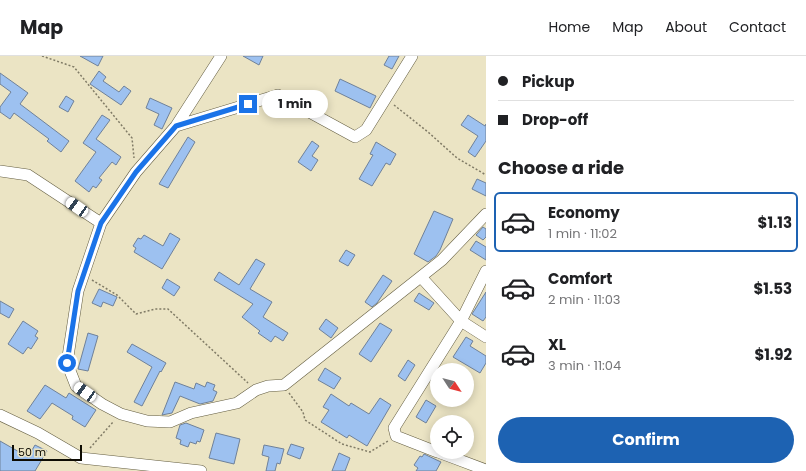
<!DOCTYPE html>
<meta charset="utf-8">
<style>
body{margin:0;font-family:Poppins,sans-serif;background:#f2f2f2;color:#202124;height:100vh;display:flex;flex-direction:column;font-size:15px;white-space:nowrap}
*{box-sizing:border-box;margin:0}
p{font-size:13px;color:#757577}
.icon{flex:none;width:22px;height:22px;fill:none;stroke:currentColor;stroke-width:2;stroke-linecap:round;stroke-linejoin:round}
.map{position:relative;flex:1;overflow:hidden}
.panel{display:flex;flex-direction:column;background:#fff;width:320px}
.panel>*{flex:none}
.top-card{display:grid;align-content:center;height:88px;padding:0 12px;background:#fff}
.needle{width:26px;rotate:126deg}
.fabs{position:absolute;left:430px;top:307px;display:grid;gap:8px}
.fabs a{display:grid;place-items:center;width:44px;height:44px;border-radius:50%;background:#fff;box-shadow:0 2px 10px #0003;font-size:20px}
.scale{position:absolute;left:12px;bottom:10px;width:70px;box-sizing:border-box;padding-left:4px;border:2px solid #0e0c03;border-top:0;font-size:11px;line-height:14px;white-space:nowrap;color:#0e0c03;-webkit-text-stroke:3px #ebe4c4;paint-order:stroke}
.end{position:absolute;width:18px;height:18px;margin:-9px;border:5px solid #1a73e8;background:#fff;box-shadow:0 0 0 2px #fff}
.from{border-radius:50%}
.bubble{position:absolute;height:28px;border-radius:14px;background:#fff;box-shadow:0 2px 10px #0003;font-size:13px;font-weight:700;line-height:28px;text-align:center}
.car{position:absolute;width:12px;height:24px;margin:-12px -6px;border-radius:5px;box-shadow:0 0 3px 1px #0007;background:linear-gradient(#fff 24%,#345 0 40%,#fff 0 76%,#345 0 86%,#fff 0)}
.top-card b{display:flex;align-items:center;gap:14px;height:38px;font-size:15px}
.top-card b+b{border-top:1px solid #e0e0e0}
.top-card i{width:10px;height:10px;background:#202124}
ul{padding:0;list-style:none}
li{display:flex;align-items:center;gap:12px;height:60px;margin:0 8px 6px;padding:0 4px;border:2px solid transparent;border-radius:6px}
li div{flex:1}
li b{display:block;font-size:15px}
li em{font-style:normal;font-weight:700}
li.selected{border-color:#1d62b2}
li>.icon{width:36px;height:36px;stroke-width:1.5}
h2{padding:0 12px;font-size:18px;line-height:48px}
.button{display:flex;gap:8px;margin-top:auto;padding:8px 12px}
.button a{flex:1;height:46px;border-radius:24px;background:#1d62b2;color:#fff;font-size:16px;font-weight:700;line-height:46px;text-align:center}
header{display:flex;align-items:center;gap:24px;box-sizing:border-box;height:56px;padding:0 20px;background:#fff;border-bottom:1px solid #e0e0e0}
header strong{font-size:19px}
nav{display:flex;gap:22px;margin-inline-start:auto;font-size:14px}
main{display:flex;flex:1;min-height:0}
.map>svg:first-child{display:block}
</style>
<header>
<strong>Map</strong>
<nav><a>Home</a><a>Map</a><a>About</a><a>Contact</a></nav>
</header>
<main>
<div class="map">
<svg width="486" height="415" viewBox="0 0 486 415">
<rect width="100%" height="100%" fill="#ebe4c4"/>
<path fill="#9dc1f0" stroke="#6f8199" d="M 80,0 L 103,0 L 98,10 Z
M 243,0 L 263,0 L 259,9 Z
M 389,0 L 399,0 L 392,13 L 384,9 Z
M 99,15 L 106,21 L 103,25 L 119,36 L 124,30 L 131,35 L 121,49 L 90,28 Z
M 0,17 L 28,37 L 20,48 L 69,85 L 61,96 L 47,85 L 49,83 L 14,57 L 10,63 L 0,56 L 0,51 L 11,36 L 0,28 Z
M 340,23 L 376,40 L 370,52 L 335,35 Z
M 66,40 L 74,45 L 68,56 L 59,51 Z
M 150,42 L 172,52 L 162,73 L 154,69 L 159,58 L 146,52 Z
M 102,59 L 110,64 L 96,83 L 121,101 L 116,109 L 112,106 L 99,122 L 102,124 L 96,132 L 93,130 L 89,136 L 75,125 L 96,96 L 83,87 Z
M 468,59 L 485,70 L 486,68 L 486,85 L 475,101 L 468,96 L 478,80 L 461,69 Z
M 188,81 L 195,86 L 168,132 L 159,128 Z
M 312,85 L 319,90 L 312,100 L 318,104 L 311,115 L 298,106 Z
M 376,86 L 396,98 L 390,109 L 386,107 L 372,130 L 359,123 L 373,99 L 370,98 Z
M 477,123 L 486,127 L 486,140 L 472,133 Z
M 434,155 L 453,163 L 440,194 L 436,200 L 428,206 L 414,198 Z
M 483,171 L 486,173 L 486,181 L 483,184 L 476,179 Z
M 170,177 L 180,183 L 162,213 L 134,196 L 136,192 L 133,190 L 138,182 L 141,183 L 144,179 L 163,190 Z
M 476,185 L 486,191 L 486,204 L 470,194 Z
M 346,194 L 355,199 L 348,210 L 339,205 Z
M 256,203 L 265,208 L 250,233 L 272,246 L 263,261 L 288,277 L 283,285 L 275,280 L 271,286 L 258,277 L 260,275 L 242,261 L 253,248 L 214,224 L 219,216 L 239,229 Z
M 383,219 L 392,225 L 377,247 L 372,251 L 365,246 Z
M 167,223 L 180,231 L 174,240 L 162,232 Z
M 99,233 L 117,241 L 113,250 L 103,246 L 101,251 L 92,247 Z
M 486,236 L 486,261 L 483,265 L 472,258 Z
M 419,237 L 434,247 L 429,254 L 414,245 Z
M 0,245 L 14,253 L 9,262 L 0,257 Z
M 326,263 L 338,272 L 331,282 L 319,273 Z
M 23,265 L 38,275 L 35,280 L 38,282 L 31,293 L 28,291 L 23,298 L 8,288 Z
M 380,267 L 392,274 L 371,306 L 359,298 Z
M 88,277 L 98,280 L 88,315 L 78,313 Z
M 466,281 L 473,285 L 470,290 L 486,300 L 486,307 L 480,317 L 453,301 Z
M 132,288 L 166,307 L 161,316 L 160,315 L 142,350 L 134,346 L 152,311 L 127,296 Z
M 408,304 L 415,309 L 405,325 L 398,320 Z
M 325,312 L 341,322 L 334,333 L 318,324 Z
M 175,326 L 194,333 L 196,327 L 205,331 L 207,326 L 215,329 L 213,334 L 217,336 L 213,345 L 200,348 L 180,340 L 172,357 L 162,359 Z
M 45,329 L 66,342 L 69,337 L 96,354 L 85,371 L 72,363 L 73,360 L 52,347 L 40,363 L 27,355 Z
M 331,338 L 349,350 L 351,347 L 369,358 L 380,342 L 391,349 L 367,390 L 349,379 L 347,382 L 321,366 L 329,354 L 323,351 Z
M 426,344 L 436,350 L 426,367 L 416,361 Z
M 186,367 L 204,374 L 200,386 L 197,385 L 196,388 L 190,386 L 188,391 L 180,388 L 181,384 L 176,382 L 180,369 Z
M 216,377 L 240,383 L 234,408 L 209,402 Z
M 0,385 L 28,401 L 35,389 L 47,395 L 35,415 L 0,415 Z
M 291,388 L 304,392 L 300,403 L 287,398 Z
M 264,389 L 284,393 L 280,408 L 277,407 L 275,415 L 266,415 L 269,401 L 262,399 Z
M 339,397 L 350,402 L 345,415 L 332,415 Z
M 424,398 L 441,406 L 436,415 L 416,415 L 418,412 L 414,409 L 420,400 L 422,401 Z"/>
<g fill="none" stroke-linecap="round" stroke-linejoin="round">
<g stroke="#645e42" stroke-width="12">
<path id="street" d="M 221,0 L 176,70 L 136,116 L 101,167 L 78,235 L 67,307 L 76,330 L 102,348 L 121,358 L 147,365 L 170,366 L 191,357 L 237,347 L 256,334 L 268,330 L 284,329 L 442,204 L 486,158
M 176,70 L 278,39 L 355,81 L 366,74 L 412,0
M 0,115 L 28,119 L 101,167
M 421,221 L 461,265 L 486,281
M 0,359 L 38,377 L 81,402 L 201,415
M 437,396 L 396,380 L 394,372 L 461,265 L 486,215
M 438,396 L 486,414"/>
</g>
<path stroke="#807b66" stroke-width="1.5" stroke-dasharray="2 2" stroke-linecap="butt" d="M 42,0 L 74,11 L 132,82 L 134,102
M 394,49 L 428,76 L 457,102 L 486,119
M 92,224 L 117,239 L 136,258 L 155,253 L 168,253 L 248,327
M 289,337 L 303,356 L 305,364 L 342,388 L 370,396 L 388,385
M 90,392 L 114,365"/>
<use href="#street" stroke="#fff" stroke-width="11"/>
</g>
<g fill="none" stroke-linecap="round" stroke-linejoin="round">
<path stroke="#1a73e8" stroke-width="5" d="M 67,307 L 78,235 L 101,167 L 136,116 L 176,70 L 248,48"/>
</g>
</svg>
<div class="fabs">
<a><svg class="needle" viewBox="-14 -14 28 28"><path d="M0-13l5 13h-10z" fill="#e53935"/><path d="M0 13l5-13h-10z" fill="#757577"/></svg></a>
<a><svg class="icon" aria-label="locate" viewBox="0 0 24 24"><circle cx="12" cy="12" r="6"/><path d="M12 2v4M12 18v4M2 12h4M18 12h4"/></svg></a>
</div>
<div class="scale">50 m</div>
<i class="end from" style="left:67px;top:307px"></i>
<i class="end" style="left:248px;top:48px"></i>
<div class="bubble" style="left:262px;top:34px;width:66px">1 min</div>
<i class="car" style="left:77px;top:151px;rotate:305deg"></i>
<i class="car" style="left:85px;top:336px;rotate:305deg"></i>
</div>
<section class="panel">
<div class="top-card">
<b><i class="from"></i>Pickup</b>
<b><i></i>Drop-off</b>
</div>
<h2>Choose a ride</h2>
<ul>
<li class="selected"><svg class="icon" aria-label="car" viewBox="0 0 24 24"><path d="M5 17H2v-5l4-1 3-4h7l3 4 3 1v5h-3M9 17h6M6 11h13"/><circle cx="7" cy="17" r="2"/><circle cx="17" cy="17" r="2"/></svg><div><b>Economy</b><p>1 min · 11:02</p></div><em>$1.13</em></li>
<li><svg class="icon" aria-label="car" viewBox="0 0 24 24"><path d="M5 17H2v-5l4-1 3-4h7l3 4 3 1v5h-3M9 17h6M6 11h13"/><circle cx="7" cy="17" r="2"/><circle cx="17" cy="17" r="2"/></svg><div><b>Comfort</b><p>2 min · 11:03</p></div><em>$1.53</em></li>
<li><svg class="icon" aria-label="car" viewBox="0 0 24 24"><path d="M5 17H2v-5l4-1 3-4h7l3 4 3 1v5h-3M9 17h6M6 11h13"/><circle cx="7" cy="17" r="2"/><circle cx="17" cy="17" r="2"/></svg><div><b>XL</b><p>3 min · 11:04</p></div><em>$1.92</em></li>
</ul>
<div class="button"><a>Confirm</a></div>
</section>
</main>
